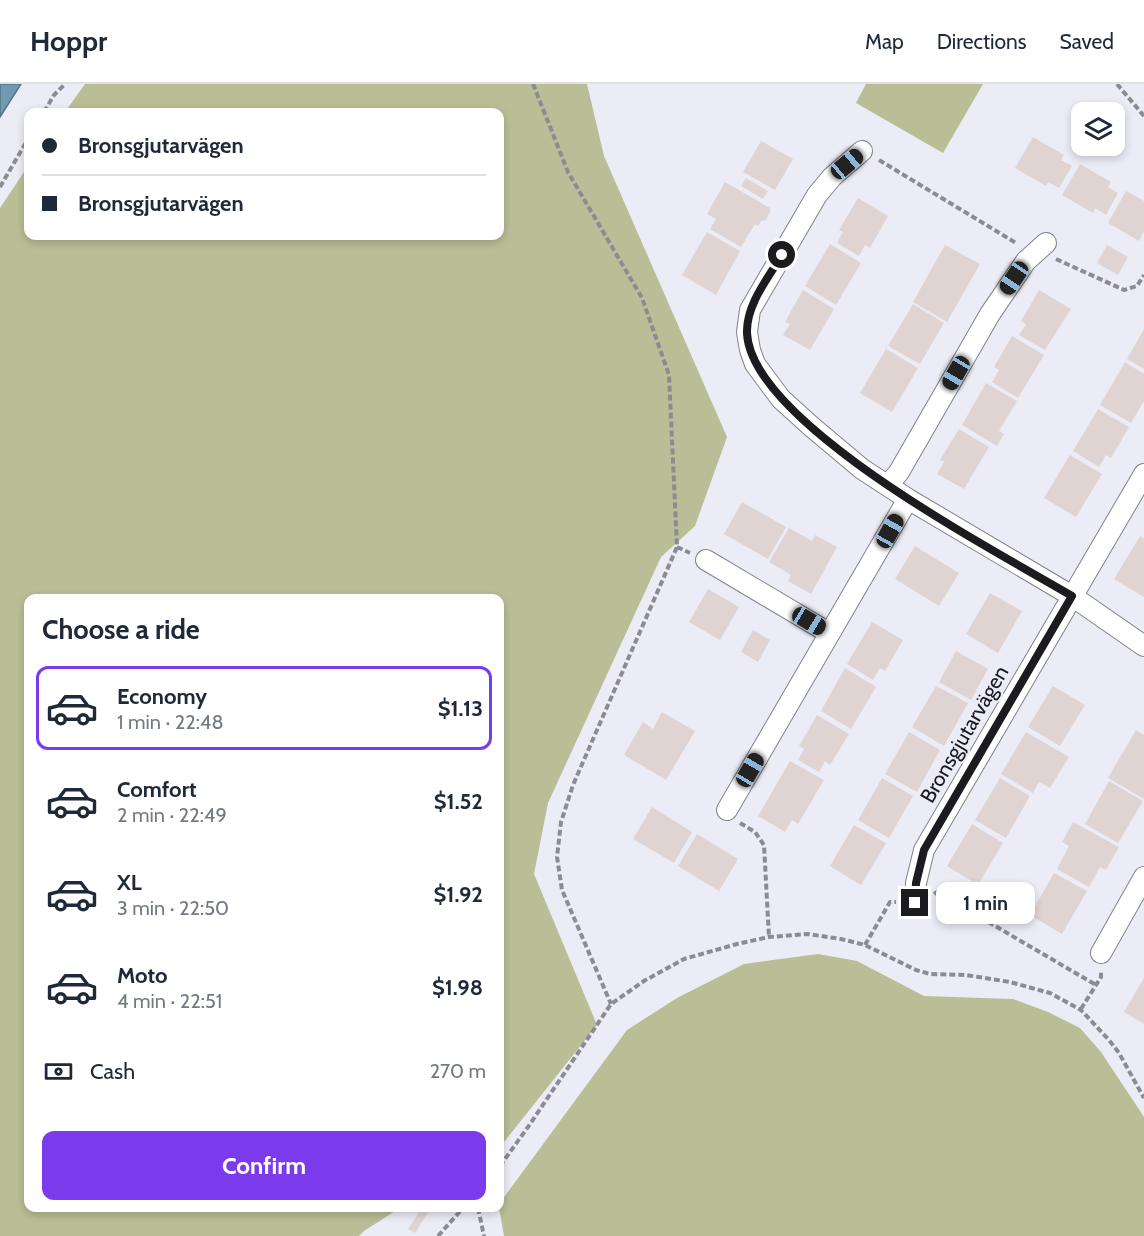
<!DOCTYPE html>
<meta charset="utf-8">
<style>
body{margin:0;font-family:Cabin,sans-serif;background:#f2f2f3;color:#1f2937;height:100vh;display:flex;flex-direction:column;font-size:22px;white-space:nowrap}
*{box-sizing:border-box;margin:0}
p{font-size:20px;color:#747a83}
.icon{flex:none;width:33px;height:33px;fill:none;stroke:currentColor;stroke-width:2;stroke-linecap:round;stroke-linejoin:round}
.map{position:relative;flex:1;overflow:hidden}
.side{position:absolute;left:24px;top:510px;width:480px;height:618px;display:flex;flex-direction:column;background:#fff;border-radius:12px;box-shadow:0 3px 9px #0003}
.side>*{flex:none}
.hud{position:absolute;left:24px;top:24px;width:480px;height:132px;border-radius:12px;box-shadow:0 3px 9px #0003;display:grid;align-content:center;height:132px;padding:0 18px;background:#fff}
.controls{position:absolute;left:1071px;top:18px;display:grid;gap:12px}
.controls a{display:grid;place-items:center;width:54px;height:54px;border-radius:12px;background:#fff;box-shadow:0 3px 9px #0003;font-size:30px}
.end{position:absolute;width:27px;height:27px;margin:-14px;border:8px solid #1c1c20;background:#fff;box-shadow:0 0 0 3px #fff}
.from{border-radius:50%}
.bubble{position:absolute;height:42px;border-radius:12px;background:#fff;box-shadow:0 3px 9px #0003;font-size:20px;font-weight:700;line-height:42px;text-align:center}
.car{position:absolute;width:18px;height:36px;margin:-18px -9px;border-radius:8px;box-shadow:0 0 4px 2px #0007;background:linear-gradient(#222 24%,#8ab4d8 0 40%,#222 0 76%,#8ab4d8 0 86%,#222 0)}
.hud b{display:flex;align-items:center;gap:21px;height:57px;font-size:22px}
.hud b+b{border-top:2px solid #e0e1e3}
.hud i{width:15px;height:15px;background:#1f2937}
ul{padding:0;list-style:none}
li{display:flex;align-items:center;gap:18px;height:84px;margin:0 12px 9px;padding:0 6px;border:3px solid transparent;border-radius:12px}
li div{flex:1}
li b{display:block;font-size:22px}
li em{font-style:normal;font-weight:700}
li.selected{border-color:#7c3aed}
li>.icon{width:54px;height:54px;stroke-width:1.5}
h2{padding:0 18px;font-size:27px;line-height:72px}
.pay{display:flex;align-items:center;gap:15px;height:66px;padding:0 18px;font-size:22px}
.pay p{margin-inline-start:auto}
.button{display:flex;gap:12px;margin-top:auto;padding:12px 18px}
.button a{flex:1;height:69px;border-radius:12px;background:#7c3aed;color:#fff;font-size:24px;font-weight:700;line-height:69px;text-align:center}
header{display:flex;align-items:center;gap:36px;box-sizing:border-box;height:84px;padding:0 30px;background:#fff;border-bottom:2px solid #e0e1e3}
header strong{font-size:28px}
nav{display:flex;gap:33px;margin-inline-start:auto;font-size:21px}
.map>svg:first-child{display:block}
</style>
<header>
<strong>Hoppr</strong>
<nav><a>Map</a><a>Directions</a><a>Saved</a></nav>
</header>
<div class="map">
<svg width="1144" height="1152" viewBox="0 0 1144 1152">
<rect width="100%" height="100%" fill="#ebecf6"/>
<path fill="#b9be96" d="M 85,0 L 587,0 L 604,72 L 727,353 L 695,442 L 661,473 L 548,719 L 534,790 L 597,941 L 500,1063 L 500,514 L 28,514 L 28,1124 L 400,1124 L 364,1147 L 359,1152 L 0,1152 L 0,124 L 28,82 L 28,152 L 500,152 L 500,28 L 65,28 Z
M 866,0 L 983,0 L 943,69 L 856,19 Z
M 818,870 L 857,877 L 924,912 L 1013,915 L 1048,928 L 1080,944 L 1101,968 L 1144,1033 L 1144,1152 L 504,1152 L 499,1124 L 502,1116 L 627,946 L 677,914 L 744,880 Z"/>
<path fill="#709ab1" stroke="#577486" stroke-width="1.5" d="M 0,0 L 21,0 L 0,33 Z"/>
<path fill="#e0d4d3" d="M 1033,53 L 1064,71 L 1061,76 L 1072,82 L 1059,104 L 1048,98 L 1046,102 L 1015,84 Z
M 761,57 L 793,75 L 775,106 L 743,88 Z
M 1080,80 L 1111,98 L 1108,103 L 1118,109 L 1106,131 L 1095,124 L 1093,129 L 1062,111 Z
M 746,94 L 768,107 L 763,115 L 741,102 Z
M 725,98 L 770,124 L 770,128 L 766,136 L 761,137 L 758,142 L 755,140 L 741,163 L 710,145 L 716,135 L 707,130 Z
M 1126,107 L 1144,117 L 1144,147 L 1139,157 L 1108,139 Z
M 858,114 L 888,132 L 870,164 L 865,161 L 859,172 L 837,159 L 843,148 L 839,146 Z
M 707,148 L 740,167 L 716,211 L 682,191 Z
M 830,160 L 861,179 L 836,221 L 805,202 Z
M 945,161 L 980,180 L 947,238 L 913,218 Z
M 1107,161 L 1128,173 L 1118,191 L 1097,179 Z
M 803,206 L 834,225 L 810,266 L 783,251 L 790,240 L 785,238 Z
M 1039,206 L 1071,225 L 1045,266 L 1019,251 L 1026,240 L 1021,237 Z
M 913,220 L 944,239 L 920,280 L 888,262 Z
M 1144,245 L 1144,285 L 1127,275 Z
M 1012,252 L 1044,271 L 1018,314 L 992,298 L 999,286 L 994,283 Z
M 886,265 L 918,284 L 892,328 L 860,309 Z
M 1125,278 L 1144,290 L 1144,317 L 1131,339 L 1100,321 Z
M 986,299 L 1017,317 L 999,347 L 1004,350 L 997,362 L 962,341 Z
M 1098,325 L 1129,343 L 1111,374 L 1106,371 L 1099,383 L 1073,367 Z
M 959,345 L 989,363 L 964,405 L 937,390 L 944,378 L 940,376 Z
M 1070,371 L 1102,390 L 1076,433 L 1044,414 Z
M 742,418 L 786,443 L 768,475 L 724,450 Z
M 789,444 L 812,457 L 815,451 L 837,463 L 811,510 L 788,497 L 791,491 L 769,478 Z
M 1140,452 L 1144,455 L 1144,513 L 1114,495 Z
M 915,462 L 959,489 L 939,522 L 895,495 Z
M 708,505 L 739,523 L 720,556 L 689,538 Z
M 990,509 L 1022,527 L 998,569 L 966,550 Z
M 872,538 L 903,556 L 885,587 L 880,584 L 873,596 L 847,580 Z
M 753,546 L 770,556 L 758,578 L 741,568 Z
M 956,567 L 988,585 L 971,616 L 939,598 Z
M 845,584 L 876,603 L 851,645 L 821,627 Z
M 936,602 L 968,619 L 944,662 L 912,643 Z
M 1053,602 L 1085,621 L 1060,662 L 1028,643 Z
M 662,628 L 695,647 L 666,696 L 624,671 L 643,638 L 653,645 Z
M 817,631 L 849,650 L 830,681 L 825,677 L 819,688 L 798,676 L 804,665 L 799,662 Z
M 1136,646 L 1144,651 L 1144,715 L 1108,694 Z
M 909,648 L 940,666 L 917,708 L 885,690 Z
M 1026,648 L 1069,673 L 1050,704 L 1039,698 L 1033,709 L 1001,690 Z
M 790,677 L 824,696 L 798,740 L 792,736 L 785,748 L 758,732 Z
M 882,694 L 913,712 L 889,754 L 858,736 Z
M 1000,694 L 1030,712 L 1006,754 L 975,736 Z
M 1109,697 L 1143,717 L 1118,759 L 1085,740 Z
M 652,723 L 692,748 L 674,779 L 633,755 Z
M 1073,738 L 1119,763 L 1106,786 L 1100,783 L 1089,803 L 1057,785 L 1069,762 L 1062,758 Z
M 972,740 L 1003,759 L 978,801 L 947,782 Z
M 854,741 L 886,759 L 861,801 L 830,782 Z
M 697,750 L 738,775 L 719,807 L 678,782 Z
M 1054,789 L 1087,807 L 1062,850 L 1030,831 Z
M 1144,894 L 1144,940 L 1124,928 Z
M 422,1124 L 431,1124 L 415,1149 L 408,1145 Z"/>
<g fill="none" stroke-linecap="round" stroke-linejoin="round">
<g stroke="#80828b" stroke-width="22">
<path id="street" d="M 862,67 L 832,93 L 817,111 L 750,226 L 747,248 L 750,266 L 755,280 L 781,315 L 812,343 L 862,385 L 908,415 L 1072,512 L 1144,562
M 888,401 L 899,388 L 990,230 L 1026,177 L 1046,159
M 706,476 L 829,549
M 727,726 L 908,415
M 915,819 L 916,799 L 924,766 L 1144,390
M 1101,869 L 1144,793"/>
</g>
<path stroke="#8b8c93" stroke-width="4" stroke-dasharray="6 3" stroke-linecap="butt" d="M 533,0 L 568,88 L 642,214 L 669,291 L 677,463 L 573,701 L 561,738 L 557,773 L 562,806 L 611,920
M 1117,0 L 1144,32
M 44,28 L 54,11 L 65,0
M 879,76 L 1016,159
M 0,103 L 28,55
M 1056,175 L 1124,206 L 1137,202 L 1144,191
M 677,463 L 690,469
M 740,739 L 755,748 L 764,761 L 769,853
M 934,810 L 937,808 L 1096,901
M 865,861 L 890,818 L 896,818
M 1081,925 L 1101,893 L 1101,887
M 500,1082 L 528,1043 L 611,920 L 644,897 L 684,875 L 737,860 L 769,853 L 808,850 L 841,855 L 865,861 L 916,886 L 930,890 L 966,891 L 1010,898 L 1050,909 L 1081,926 L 1109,956 L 1119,969 L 1144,1014
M 478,1124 L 484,1152
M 438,1152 L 463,1124"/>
<use href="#street" stroke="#fff" stroke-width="20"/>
</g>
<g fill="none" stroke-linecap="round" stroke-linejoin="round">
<path stroke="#1c1c20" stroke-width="8" d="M 782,171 C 768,194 746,221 747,249 C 751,340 998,468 1072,512 L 924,766 L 916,799 L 915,819"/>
</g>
<g text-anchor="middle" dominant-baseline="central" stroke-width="4.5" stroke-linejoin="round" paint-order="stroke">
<g font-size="21" fill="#1c1c20" stroke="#ebecf6">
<text transform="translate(964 650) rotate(-60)">Bronsgjutarvägen</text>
</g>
</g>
</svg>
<div class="controls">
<a><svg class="icon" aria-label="layers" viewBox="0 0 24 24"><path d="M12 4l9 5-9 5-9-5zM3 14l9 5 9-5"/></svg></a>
</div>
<i class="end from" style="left:782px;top:171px"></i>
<i class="end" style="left:915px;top:819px"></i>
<div class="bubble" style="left:936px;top:798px;width:99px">1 min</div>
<i class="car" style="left:847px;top:80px;rotate:50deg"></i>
<i class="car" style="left:1014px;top:194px;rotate:214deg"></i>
<i class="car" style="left:956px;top:289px;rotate:210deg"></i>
<i class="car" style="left:890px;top:447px;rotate:29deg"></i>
<i class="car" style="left:809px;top:537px;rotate:121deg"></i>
<i class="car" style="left:750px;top:686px;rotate:30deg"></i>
<div class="hud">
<b><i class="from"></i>Bronsgjutarvägen</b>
<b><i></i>Bronsgjutarvägen</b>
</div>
<section class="side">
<h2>Choose a ride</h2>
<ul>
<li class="selected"><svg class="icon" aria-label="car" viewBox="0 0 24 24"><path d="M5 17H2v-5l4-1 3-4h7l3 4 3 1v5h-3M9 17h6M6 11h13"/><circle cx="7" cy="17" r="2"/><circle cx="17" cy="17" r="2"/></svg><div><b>Economy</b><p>1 min · 22:48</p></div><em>$1.13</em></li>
<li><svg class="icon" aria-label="car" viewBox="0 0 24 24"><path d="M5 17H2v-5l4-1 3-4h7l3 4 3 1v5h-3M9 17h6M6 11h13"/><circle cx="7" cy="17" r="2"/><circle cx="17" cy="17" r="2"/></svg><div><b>Comfort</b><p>2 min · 22:49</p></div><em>$1.52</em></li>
<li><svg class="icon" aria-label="car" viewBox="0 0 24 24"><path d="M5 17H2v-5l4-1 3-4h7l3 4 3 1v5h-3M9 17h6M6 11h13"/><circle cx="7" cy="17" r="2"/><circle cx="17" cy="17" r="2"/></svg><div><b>XL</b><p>3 min · 22:50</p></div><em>$1.92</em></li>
<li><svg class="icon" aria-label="car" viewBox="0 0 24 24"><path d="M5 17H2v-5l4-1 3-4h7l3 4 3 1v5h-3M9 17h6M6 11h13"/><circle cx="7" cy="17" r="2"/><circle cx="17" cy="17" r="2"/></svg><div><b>Moto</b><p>4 min · 22:51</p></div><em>$1.98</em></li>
</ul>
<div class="pay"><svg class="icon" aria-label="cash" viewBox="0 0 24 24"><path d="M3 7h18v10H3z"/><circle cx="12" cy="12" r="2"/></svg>Cash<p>270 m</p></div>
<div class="button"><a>Confirm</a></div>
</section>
</div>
